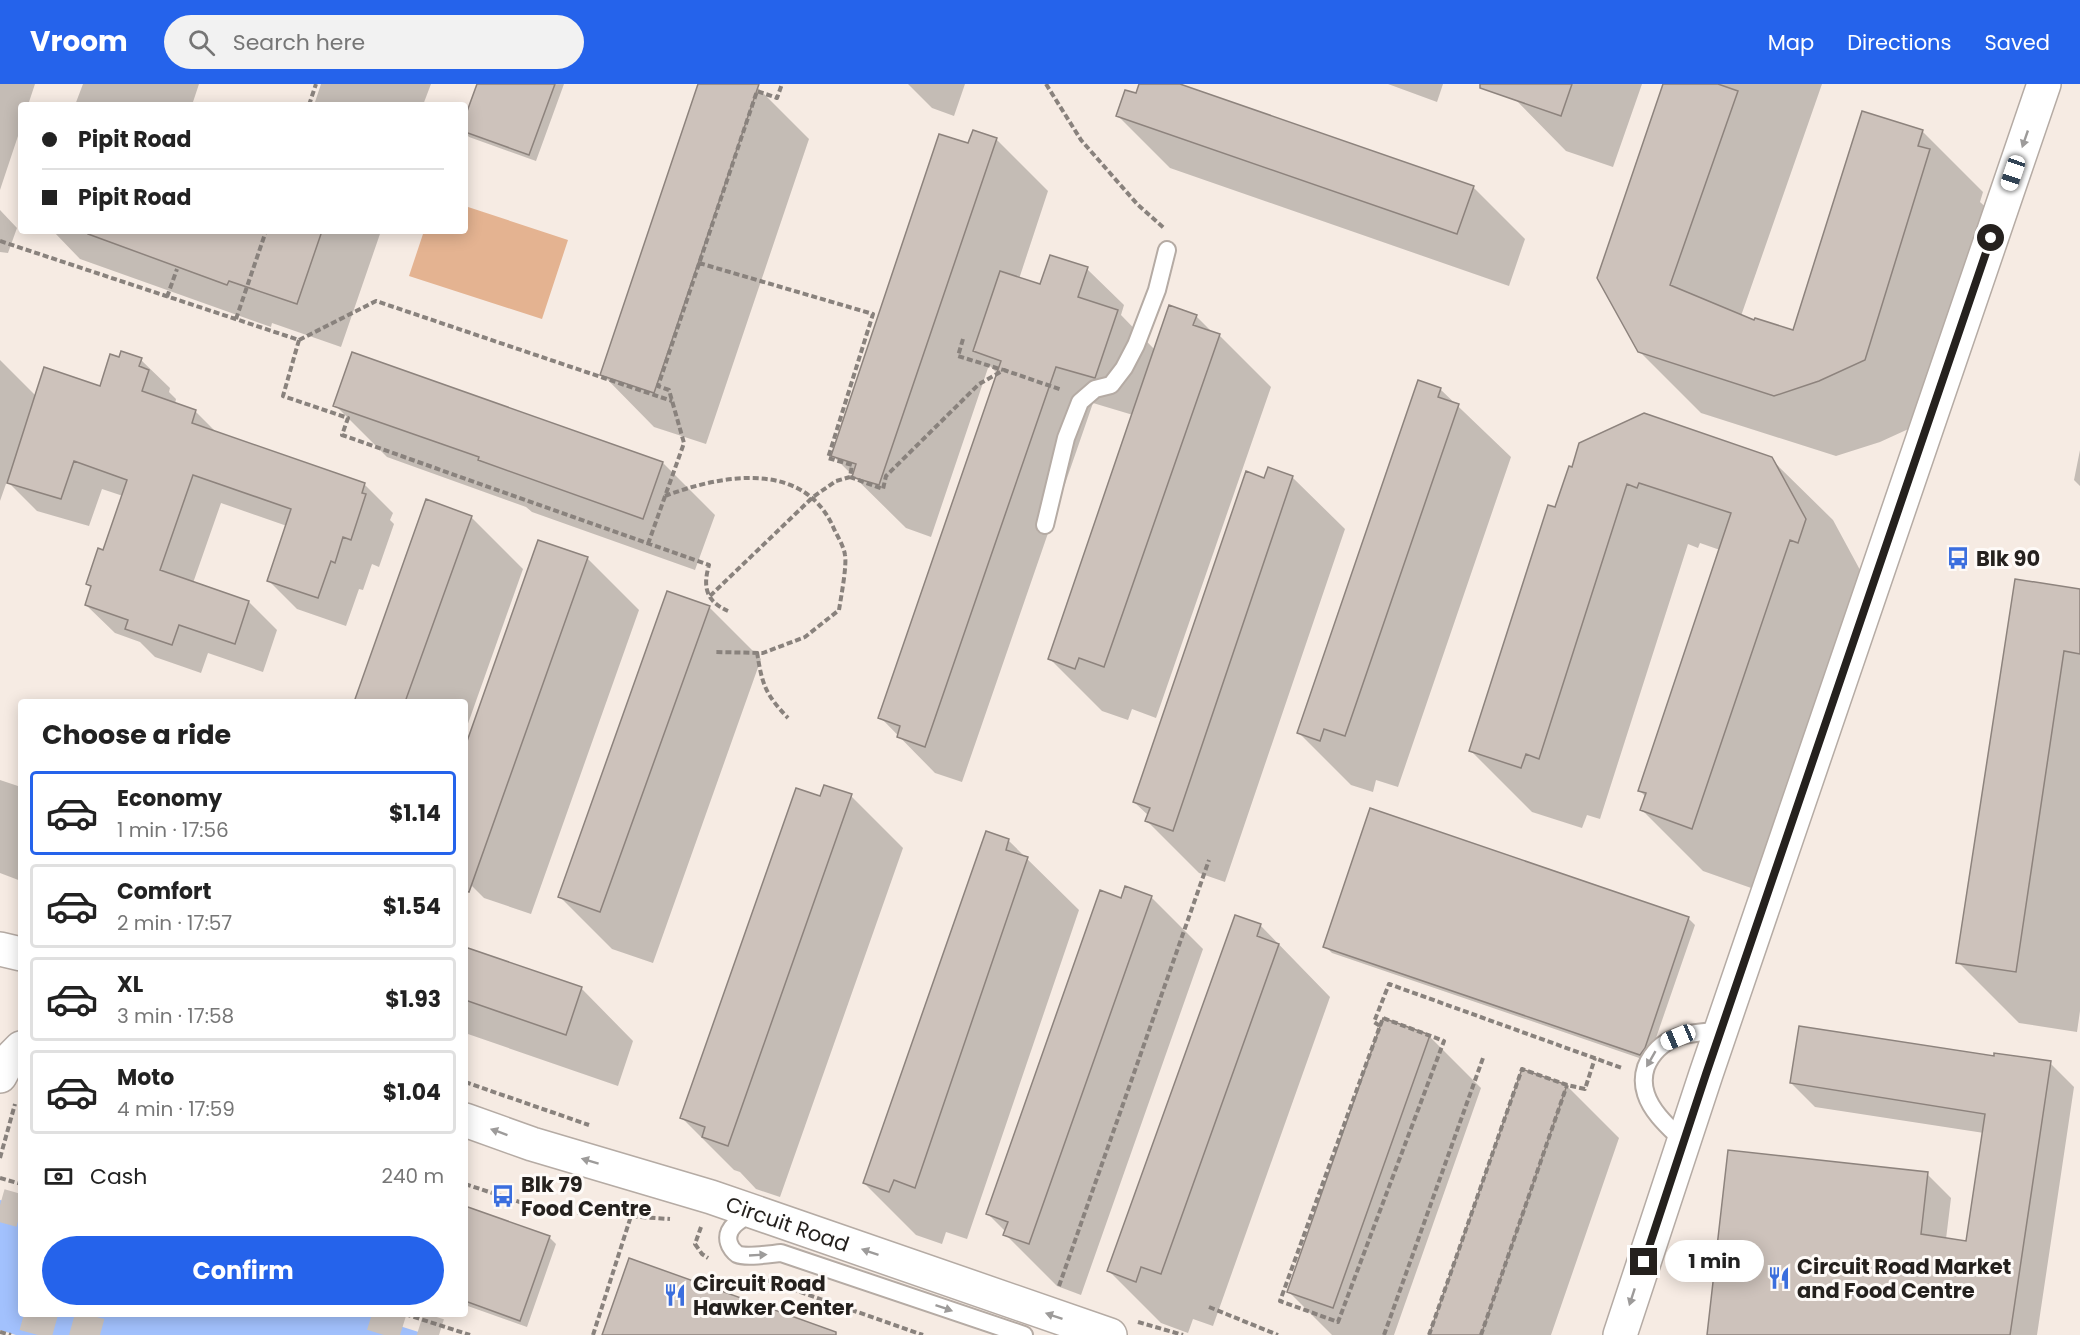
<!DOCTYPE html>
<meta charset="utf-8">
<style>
body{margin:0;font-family:Poppins,sans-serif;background:#f2f2f2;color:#222;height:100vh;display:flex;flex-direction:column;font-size:22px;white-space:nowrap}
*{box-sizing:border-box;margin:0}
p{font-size:20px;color:#767676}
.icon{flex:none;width:33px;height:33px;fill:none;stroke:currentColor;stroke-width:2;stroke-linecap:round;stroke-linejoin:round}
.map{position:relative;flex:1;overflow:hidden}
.sheet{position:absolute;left:18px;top:615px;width:450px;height:618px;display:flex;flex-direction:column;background:#fff;border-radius:6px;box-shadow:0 3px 15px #0003}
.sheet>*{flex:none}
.hud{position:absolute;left:18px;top:18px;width:450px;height:132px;border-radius:6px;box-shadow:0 3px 15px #0003;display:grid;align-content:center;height:132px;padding:0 24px;background:#fff}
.end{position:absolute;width:27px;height:27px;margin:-14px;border:8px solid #25211e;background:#fff;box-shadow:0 0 0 3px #fff}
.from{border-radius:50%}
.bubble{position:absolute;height:42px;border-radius:21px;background:#fff;box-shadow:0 3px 15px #0003;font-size:20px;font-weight:700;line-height:42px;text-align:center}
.car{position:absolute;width:18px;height:36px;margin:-18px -9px;border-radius:8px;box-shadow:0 0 4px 2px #0007;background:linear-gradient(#fff 24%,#345 0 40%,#fff 0 76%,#345 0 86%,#fff 0)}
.hud b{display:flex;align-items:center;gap:21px;height:57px;font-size:22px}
.hud b+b{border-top:2px solid #e0e0e0}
.hud i{width:15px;height:15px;background:#222}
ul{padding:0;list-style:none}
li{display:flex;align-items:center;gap:18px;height:84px;margin:0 12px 9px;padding:0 12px;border:3px solid #e0e0e0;border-radius:6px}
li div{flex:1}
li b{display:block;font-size:22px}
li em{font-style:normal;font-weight:700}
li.current{border-color:#2563eb}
li>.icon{width:54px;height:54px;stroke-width:1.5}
h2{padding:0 24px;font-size:27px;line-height:72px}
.pay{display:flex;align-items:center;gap:15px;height:66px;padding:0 24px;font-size:22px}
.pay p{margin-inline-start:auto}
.cta{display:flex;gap:12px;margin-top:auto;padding:12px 24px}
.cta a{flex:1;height:69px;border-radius:36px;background:#2563eb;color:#fff;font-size:24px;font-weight:700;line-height:69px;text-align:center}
header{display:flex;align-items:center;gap:36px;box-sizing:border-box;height:84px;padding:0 30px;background:#2563eb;color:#fff}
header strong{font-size:28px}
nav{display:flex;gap:33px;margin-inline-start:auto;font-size:21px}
.search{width:420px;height:54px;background:#f2f2f2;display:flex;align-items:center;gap:15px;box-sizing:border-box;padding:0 21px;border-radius:33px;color:#767676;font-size:22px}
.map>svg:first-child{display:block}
</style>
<header>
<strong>Vroom</strong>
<div class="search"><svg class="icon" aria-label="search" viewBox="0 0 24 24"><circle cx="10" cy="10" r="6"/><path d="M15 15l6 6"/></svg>Search here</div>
<nav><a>Map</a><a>Directions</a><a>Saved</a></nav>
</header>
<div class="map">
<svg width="2080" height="1251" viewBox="0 0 2080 1251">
<rect width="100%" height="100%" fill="#f6ebe3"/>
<path fill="#e4b391" d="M 465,122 L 568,156 L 542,235 L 409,192 L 424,147 L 465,147 Z"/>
<path fill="#a2c1fd" d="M 0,1116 L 21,1122 L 21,1230 L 362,1230 L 428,1251 L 16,1251 L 0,1246 Z"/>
<path fill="#0003" d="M 0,0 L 35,0 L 28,21 L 21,21 L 21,43 L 0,106 Z
M 83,0 L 199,0 L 192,21 L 75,21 Z
M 321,0 L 431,0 L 423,21 L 314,21 Z
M 478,0 L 564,0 L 536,77 L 469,53 L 465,49 L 465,37 Z
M 700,0 L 749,0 L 757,3 L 809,55 L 706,360 L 654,343 L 602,290 Z
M 908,0 L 965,0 L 954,32 L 932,24 Z
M 1140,0 L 1176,0 L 1473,103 L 1525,155 L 1509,202 L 1170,84 L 1118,32 L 1136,11 Z
M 1388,0 L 1443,0 L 1437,18 Z
M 1519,0 L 1642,0 L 1613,83 L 1566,67 L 1514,14 Z
M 1664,0 L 1822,0 L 1741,232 L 1755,238 L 1794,248 L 1922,47 L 1983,108 L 1980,118 L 1991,128 L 1926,337 L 1880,358 L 1836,372 L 1701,329 L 1639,267 Z
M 996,55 L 1048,107 L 1019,195 L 1041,202 L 1087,185 L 1124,221 L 1121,231 L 1155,266 L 1196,232 L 1213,249 L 1219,251 L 1271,303 L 1156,634 L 1132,625 L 1128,636 L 1102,627 L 1050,575 L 1133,331 L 1093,319 L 962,698 L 935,689 L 880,633 L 998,290 L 989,281 L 931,453 L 906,444 L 833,372 L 969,61 Z
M 0,126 L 17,144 L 8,169 L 0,168 Z
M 53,147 L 381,147 L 341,263 L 272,239 L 271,243 L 80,175 Z
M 0,276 L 36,312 L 101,303 L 141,276 L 170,304 L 169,308 L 176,315 L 175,320 L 195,327 L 218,350 L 364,400 L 393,429 L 390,436 L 394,440 L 379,483 L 372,480 L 363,506 L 359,505 L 346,542 L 297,525 L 268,496 L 287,442 L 221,419 L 193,499 L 249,518 L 277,546 L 263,588 L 208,569 L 201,589 L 155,573 L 140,558 L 115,549 L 86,521 L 92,504 L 87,500 L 104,468 L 123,412 L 102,405 L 89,442 L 37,427 L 7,397 L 0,417 Z
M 1440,305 L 1511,373 L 1398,703 L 1376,696 L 1373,708 L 1351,701 L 1299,649 Z
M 335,321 L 663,379 L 715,431 L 695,486 L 532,428 L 526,423 L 387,373 Z
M 2080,366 L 2080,402 L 2074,396 Z
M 1771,375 L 1833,436 L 1866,497 L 1754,805 L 1703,787 L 1642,726 L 1646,713 L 1639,706 L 1720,466 L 1700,459 L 1698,464 L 1688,460 L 1600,735 L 1587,731 L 1582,744 L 1532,728 L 1471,667 L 1570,384 Z
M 1292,393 L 1345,445 L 1225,798 L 1199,789 L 1147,737 L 1149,732 L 1134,718 L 1265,396 Z
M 471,433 L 523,485 L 465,648 L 465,618 L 355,618 Z
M 587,474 L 639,526 L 531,830 L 484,814 L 465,795 L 465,668 Z
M 2080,507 L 2080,927 L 2077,948 L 2019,939 L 1958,878 Z
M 709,523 L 761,575 L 653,879 L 612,865 L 559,812 Z
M 0,696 L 21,703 L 21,797 L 0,789 Z
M 851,712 L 903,764 L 780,1113 L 756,1105 L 740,1088 L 734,1086 L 682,1034 L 821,714 Z
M 1008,756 L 1079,826 L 967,1155 L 946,1148 L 942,1160 L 916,1151 L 864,1099 Z
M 1151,813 L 1203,865 L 1081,1211 L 1057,1202 L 1005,1150 L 1006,1148 L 988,1130 L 1122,816 Z
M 1688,834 L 1695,841 L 1648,977 L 1332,869 L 1325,862 Z
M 1260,841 L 1330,913 L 1213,1242 L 1193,1235 L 1188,1249 L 1161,1239 L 1108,1186 Z
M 465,865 L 581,904 L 633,957 L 618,1002 L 465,949 Z
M 1429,952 L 1481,1004 L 1394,1251 L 1332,1251 L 1288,1207 Z
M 1995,974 L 2050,979 L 2074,1003 L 2037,1251 L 1709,1251 L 1927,1090 L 1951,1114 L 1946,1155 L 1967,1158 L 1984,1049 L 1815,1023 L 1791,999 Z
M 1567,1002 L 1619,1054 L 1551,1251 L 1431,1251 Z
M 465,1123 L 549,1153 L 556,1160 L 527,1243 L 465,1221 Z"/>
<path fill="#cdc2bb" stroke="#8d837d" stroke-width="1.5" d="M 477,0 L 555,0 L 529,71 L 465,48 L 465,33 Z
M 698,0 L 759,0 L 654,309 L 600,291 Z
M 1139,0 L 1180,0 L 1474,102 L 1457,150 L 1116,32 L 1125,6 L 1136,9 Z
M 1480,0 L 1572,0 L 1561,32 L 1480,4 Z
M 1663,0 L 1718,0 L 1738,7 L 1670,201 L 1754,236 L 1755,234 L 1793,246 L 1862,27 L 1923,46 L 1918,62 L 1930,65 L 1865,276 L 1819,297 L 1774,312 L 1638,268 L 1597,194 Z
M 973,46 L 997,54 L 879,401 L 852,393 L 856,380 L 831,372 L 939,50 L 968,59 Z
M 89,147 L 322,147 L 297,220 L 229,197 L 227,201 L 88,150 Z
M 1050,171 L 1088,183 L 1078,213 L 1118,226 L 1095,294 L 1056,283 L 925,663 L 897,653 L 900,642 L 878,634 L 1001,277 L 973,267 L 1000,187 L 1040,200 Z
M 1169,221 L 1197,231 L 1193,241 L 1220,250 L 1104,583 L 1079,574 L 1075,585 L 1048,575 Z
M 121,267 L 142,274 L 139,282 L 149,286 L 142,307 L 196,326 L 192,339 L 365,399 L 362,409 L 366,410 L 351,456 L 343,453 L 335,479 L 331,477 L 318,514 L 267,497 L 291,425 L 193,391 L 160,486 L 249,517 L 235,560 L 179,541 L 172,561 L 125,545 L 128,536 L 85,521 L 91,502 L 86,500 L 98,464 L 103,466 L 127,396 L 74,377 L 61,415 L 7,399 L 44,283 L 100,302 L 110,270 L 119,273 Z
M 352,268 L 663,378 L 643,435 L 478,376 L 479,373 L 333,322 Z
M 1418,296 L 1441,304 L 1438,313 L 1459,320 L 1345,652 L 1324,645 L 1320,657 L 1297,649 Z
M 1644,329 L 1772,373 L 1806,435 L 1798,459 L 1790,456 L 1692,745 L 1640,726 L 1646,709 L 1638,707 L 1731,429 L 1639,399 L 1637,404 L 1627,400 L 1539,675 L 1526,670 L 1521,684 L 1469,667 L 1548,421 L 1555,423 L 1569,382 L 1572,383 L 1579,359 Z
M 1268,383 L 1293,392 L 1173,747 L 1145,737 L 1150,724 L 1133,718 L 1246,387 L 1264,394 Z
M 426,415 L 472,432 L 405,618 L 354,618 Z
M 538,456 L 588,473 L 469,808 L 465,807 L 465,663 Z
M 2015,495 L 2080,505 L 2080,570 L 2064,567 L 2016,888 L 1956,879 Z
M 667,507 L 710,522 L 600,828 L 558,813 Z
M 824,701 L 852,710 L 728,1062 L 702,1053 L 705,1043 L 680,1034 L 796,704 L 820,712 Z
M 1370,724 L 1689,833 L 1645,964 L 1640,971 L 1323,863 Z
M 986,747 L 1009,755 L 1006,766 L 1028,773 L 915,1104 L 894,1096 L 889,1108 L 863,1099 Z
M 1125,802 L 1152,812 L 1029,1160 L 1003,1151 L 1008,1138 L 986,1130 L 1100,806 L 1121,814 Z
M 1235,831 L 1261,840 L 1257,852 L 1279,860 L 1161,1190 L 1141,1183 L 1136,1198 L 1107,1187 Z
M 465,863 L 582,903 L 566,951 L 465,916 Z
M 1383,934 L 1430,951 L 1333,1224 L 1287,1208 Z
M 1799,942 L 1994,972 L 1994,969 L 2051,977 L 2010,1251 L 1707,1251 L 1728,1066 L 1928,1088 L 1921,1150 L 1966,1157 L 1985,1030 L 1790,999 Z
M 1522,985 L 1567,1001 L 1481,1251 L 1429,1251 Z
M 465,1122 L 550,1152 L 520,1237 L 465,1217 Z
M 629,1174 L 836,1248 L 836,1251 L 602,1251 Z"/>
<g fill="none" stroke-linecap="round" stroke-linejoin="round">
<path stroke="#ccc3bc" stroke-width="33" stroke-dasharray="33 16" stroke-linecap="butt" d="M 0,1121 L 21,1127
M 24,1230 L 100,1251
M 372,1230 L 439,1251"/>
<g stroke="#b5aba4" stroke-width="20">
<path id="lane" d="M 1045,441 L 1066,354 L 1080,318 L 1095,305 L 1111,301 L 1124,284 L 1136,261 L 1157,206 L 1167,166
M 1683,1057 C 1670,1044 1652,1029 1646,1010 C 1643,1001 1643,992 1646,983 C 1659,951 1690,948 1721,947
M 754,1128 C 743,1134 724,1143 729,1159 C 730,1163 734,1168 737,1170 C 746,1174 770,1170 781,1169 L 1024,1251"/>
</g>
<g stroke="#b5aba4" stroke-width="36">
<g id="secondary">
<path d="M 0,865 L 21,870"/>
<path d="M 0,992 L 8,977 L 21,964"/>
<path id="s1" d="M 465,1036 L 532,1060 L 711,1113 L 1110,1251"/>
<path d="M 1620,1251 L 1706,990 L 2044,0"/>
</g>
</g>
<path stroke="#89827d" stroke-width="4" stroke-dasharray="6 3" stroke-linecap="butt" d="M 1046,0 L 1081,56 L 1138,121 L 1164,144
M 309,21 L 316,0
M 0,157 L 299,256 L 376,217 L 672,317
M 699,179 L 873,230 L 828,374 L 852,381 L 850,393 L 883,405 L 886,392 L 979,300 L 1004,286 L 1062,306
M 167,213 L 177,185
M 236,235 L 266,147
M 963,255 L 958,272 L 1003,286
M 299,256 L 283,312 L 348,334 L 342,351 L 709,481 C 703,502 705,517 728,527
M 665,412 C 723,390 805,376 834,445 C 838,453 844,463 845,471 C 847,482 841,513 839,526 L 805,553 L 763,569 L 716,568
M 648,460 L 684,359 L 669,306 L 658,302 L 757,7 L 777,14 L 782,0
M 710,512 L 813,413 L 836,397 L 850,393
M 757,568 C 762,600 765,610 788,634
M 1380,942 L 1383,934 L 1444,957 L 1338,1238 L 1280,1217 L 1380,942 L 1374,938 L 1389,900 L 1622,984
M 465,998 L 589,1041
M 0,1074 L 15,1020
M 0,1094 L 21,1100
M 465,1100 L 547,1127 L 670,1135
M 701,1143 L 695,1160 L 702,1170 L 708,1174
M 766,1196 L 923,1251
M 1059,1202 L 1209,776
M 1209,1223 L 1278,1251
M 405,1230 L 470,1251
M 1138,1238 L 1183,1251
M 0,1248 L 11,1251
M 593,1251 L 631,1132
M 1384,1251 L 1483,974
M 1429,1251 L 1522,985 L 1567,1001 L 1585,1005 L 1595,974
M 1481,1251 L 1567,1001"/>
<use href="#lane" stroke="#fff" stroke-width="16"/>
<use href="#secondary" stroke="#fff" stroke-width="33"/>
</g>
<defs><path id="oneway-solid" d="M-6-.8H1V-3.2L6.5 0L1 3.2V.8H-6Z" transform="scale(1.5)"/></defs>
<g fill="#9d9b9a">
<use href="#oneway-solid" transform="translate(2025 55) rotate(109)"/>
<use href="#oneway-solid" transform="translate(1651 975) rotate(120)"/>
<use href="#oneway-solid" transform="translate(499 1048) rotate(-160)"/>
<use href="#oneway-solid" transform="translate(590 1077) rotate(-163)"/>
<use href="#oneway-solid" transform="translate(870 1168) rotate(-161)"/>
<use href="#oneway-solid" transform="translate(758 1171) rotate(-3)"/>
<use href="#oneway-solid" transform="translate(1632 1213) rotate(108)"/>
<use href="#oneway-solid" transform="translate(944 1224) rotate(19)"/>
<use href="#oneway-solid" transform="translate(1054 1232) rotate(-161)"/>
</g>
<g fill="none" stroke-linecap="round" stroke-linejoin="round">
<path stroke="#25211e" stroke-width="8" d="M 1644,1178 L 1706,990 L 1991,154"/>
</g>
<defs>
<g id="bus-bare" transform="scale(1.8)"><path d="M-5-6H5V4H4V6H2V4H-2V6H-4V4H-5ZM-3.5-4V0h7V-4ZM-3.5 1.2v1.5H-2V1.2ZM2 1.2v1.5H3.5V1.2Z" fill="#3b6ede" stroke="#fefaf7" stroke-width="2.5" paint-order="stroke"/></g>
<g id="restaurant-bare" transform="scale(1.8)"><path d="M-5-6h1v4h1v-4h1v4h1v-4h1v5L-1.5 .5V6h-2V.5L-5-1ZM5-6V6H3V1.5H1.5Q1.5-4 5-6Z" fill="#3b6ede" stroke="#fefaf7" stroke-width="2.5" paint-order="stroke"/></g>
</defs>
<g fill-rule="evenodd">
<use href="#bus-bare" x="1958" y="474"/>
<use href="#bus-bare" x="503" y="1112"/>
<use href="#restaurant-bare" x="1779" y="1194"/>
<use href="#restaurant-bare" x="675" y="1211"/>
</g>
<g text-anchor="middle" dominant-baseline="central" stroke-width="6" stroke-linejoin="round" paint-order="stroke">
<g font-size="21" font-weight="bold" fill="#25211e" stroke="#fefaf7" text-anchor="start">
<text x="1976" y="474">Blk 90</text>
<text x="521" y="1100">Blk 79<tspan x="521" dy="24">Food Centre</tspan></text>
<text x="1797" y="1182">Circuit Road Market<tspan x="1797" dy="24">and Food Centre</tspan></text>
<text x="693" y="1199">Circuit Road<tspan x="693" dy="24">Hawker Center</tspan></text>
</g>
<g font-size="21" fill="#25211e" stroke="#fefaf7">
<text stroke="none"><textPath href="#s1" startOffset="339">Circuit Road</textPath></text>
</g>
</g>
</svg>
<i class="end from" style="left:1991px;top:154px"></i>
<i class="end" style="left:1644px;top:1178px"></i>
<div class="bubble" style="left:1665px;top:1156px;width:99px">1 min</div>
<i class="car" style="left:2013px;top:89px;rotate:199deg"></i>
<i class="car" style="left:1678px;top:953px;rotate:247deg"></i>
<div class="hud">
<b><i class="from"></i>Pipit Road</b>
<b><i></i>Pipit Road</b>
</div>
<section class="sheet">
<h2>Choose a ride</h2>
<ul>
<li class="current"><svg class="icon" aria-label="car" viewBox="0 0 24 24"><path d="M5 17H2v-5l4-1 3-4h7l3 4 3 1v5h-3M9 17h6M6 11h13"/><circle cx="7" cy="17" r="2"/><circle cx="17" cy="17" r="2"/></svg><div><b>Economy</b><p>1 min · 17:56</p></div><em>$1.14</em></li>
<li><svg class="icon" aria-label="car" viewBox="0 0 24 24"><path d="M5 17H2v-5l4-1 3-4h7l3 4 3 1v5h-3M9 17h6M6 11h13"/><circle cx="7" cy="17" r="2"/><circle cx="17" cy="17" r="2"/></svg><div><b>Comfort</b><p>2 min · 17:57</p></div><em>$1.54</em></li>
<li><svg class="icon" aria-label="car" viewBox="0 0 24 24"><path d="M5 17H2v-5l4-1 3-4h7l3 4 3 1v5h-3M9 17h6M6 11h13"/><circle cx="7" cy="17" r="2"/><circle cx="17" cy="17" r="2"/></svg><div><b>XL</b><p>3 min · 17:58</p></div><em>$1.93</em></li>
<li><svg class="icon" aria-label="car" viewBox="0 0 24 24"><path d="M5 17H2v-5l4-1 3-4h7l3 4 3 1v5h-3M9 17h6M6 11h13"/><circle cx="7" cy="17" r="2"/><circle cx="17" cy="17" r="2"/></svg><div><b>Moto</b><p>4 min · 17:59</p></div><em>$1.04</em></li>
</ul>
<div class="pay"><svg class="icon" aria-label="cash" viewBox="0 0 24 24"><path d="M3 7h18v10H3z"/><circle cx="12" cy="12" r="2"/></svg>Cash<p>240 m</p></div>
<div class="cta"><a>Confirm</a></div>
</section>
</div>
